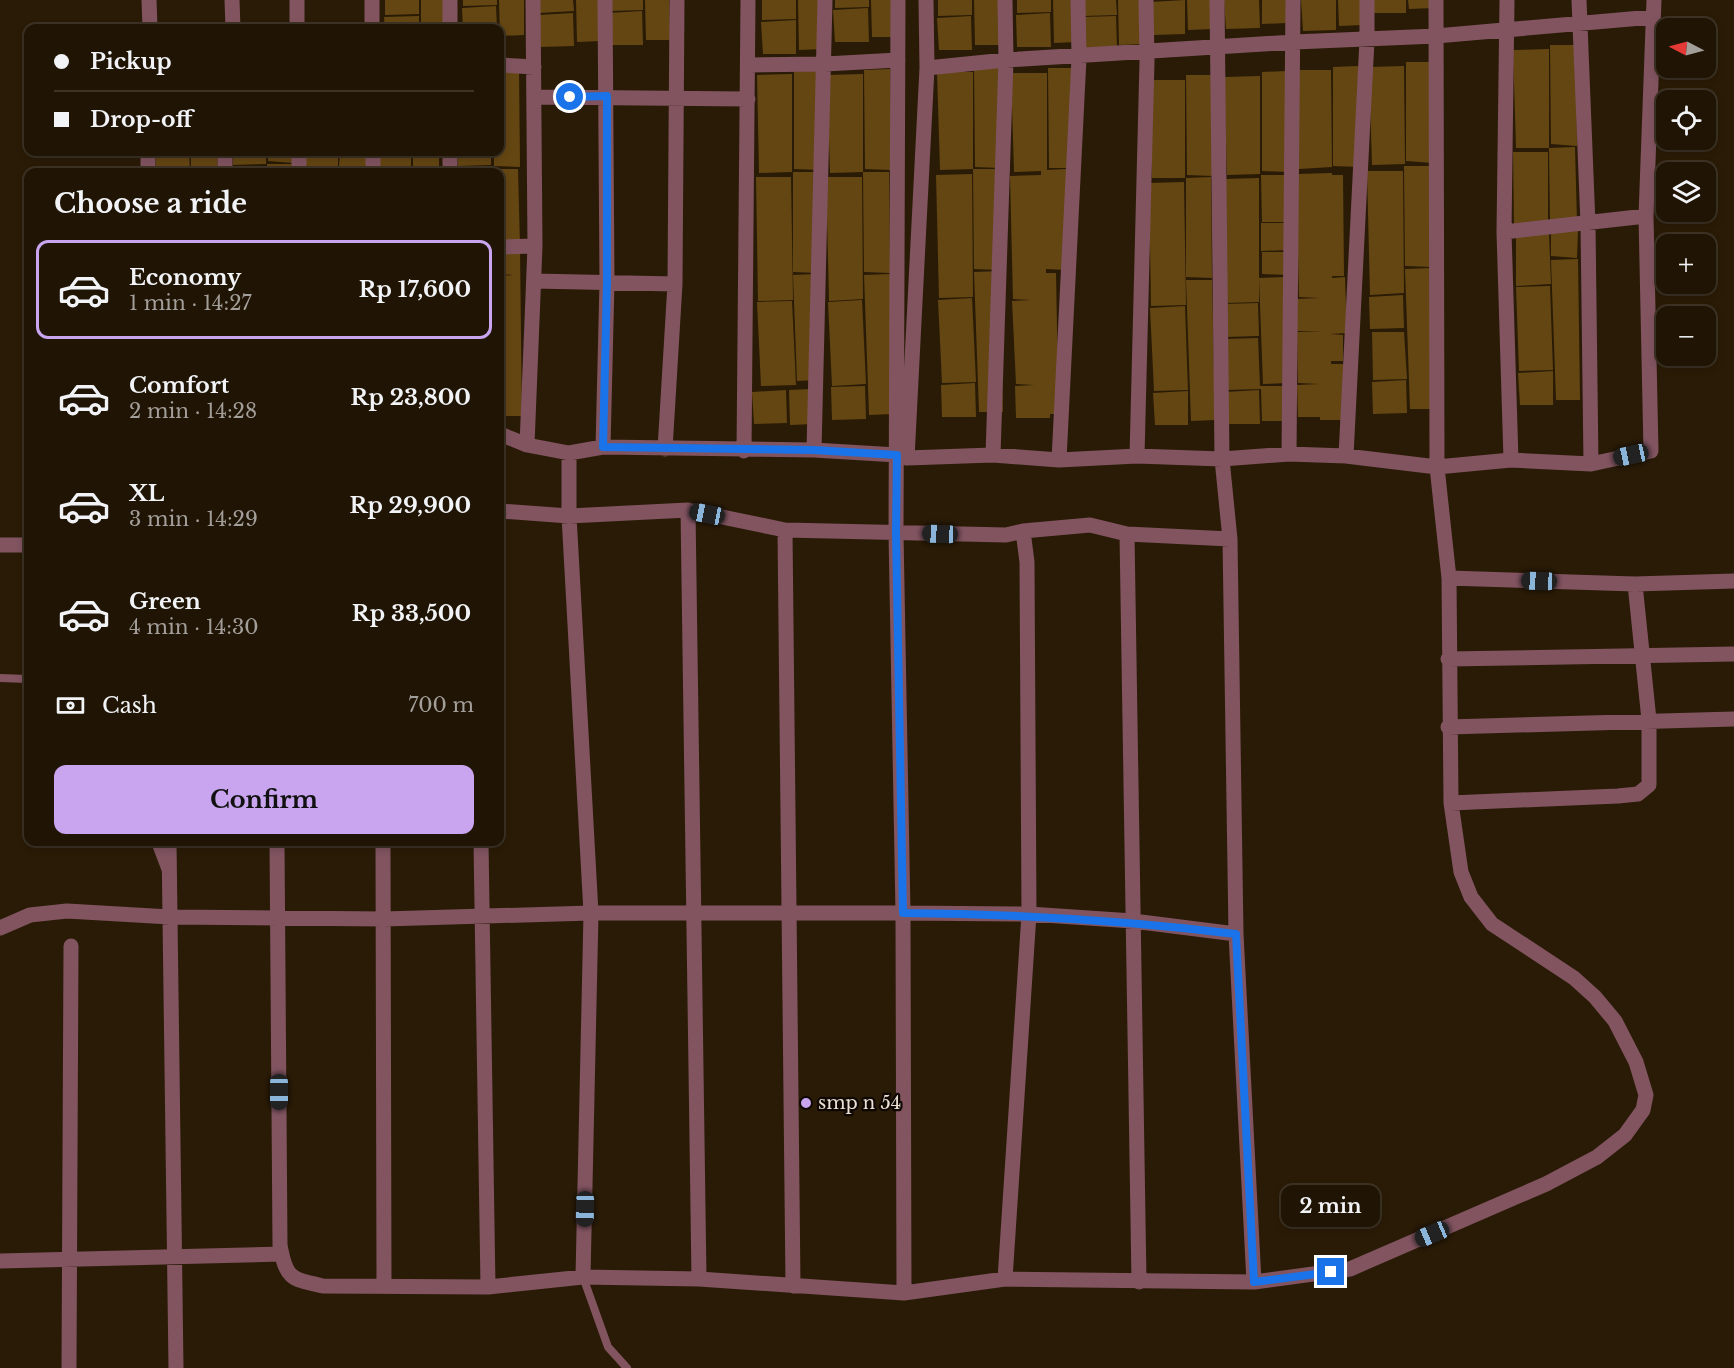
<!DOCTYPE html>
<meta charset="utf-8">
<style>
body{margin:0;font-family:"Libre Baskerville",serif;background:#281d0e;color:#f1f3f6;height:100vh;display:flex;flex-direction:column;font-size:22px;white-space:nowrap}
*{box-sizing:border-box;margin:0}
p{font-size:20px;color:#a29e9a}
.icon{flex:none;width:33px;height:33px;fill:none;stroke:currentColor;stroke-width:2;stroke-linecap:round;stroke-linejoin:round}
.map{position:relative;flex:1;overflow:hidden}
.sheet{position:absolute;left:24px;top:168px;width:480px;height:678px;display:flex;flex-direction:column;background:#201404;border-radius:12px;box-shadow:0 3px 9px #0003,0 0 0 2px #3d3326}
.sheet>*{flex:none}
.guide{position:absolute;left:24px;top:24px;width:480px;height:132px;border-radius:12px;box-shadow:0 3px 9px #0003,0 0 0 2px #3d3326;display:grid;align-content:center;height:132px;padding:0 30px;background:#201404}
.needle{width:39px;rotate:276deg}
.buttons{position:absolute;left:1656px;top:18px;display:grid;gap:12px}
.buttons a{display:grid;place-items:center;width:60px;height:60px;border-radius:12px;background:#201404;box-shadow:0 3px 9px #0003,0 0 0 2px #3d3326;font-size:30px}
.end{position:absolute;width:27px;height:27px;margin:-14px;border:8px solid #1a73e8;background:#fff;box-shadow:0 0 0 3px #fff}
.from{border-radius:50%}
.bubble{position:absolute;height:42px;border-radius:12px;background:#201404;box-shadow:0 3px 9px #0003,0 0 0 2px #3d3326;font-size:20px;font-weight:800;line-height:42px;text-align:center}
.car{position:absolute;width:18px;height:36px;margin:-18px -9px;border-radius:8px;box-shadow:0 0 4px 2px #0007;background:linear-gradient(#222 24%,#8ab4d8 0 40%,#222 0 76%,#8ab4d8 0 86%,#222 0)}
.guide b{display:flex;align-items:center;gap:21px;height:57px;font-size:22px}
.guide b+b{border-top:2px solid #3d3326}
.guide i{width:15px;height:15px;background:#f1f3f6}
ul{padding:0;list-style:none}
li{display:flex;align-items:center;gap:18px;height:99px;margin:0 12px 9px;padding:0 18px;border:3px solid transparent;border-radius:12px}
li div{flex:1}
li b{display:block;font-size:22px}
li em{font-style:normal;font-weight:800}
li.current{border-color:#c8a5ee}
li>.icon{width:54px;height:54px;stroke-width:1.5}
h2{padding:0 30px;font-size:27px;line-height:72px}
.pay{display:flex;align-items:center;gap:15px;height:66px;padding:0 30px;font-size:22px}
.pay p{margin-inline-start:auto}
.action{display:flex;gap:12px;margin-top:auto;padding:12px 30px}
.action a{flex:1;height:69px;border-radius:12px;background:#c8a5ee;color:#111;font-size:24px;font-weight:800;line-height:69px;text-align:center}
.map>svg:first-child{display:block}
</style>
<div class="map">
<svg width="1734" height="1368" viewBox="0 0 1734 1368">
<rect width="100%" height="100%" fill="#2a1b06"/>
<path fill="#644612" d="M 385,0 L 419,0 L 419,14 L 385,15 Z
M 421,0 L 445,0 L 446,28 L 421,28 Z
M 463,0 L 497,0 L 497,5 L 463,6 Z
M 499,0 L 524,0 L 524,35 L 500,36 Z
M 540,0 L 573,0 L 574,11 L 539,13 Z
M 576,0 L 600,0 L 601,41 L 577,42 Z
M 609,0 L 643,0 L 643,10 L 609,11 Z
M 645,0 L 669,0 L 670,40 L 646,40 Z
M 762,0 L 796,0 L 796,19 L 762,20 Z
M 798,0 L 822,0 L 823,49 L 799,50 Z
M 835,0 L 869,0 L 869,7 L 835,8 Z
M 871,0 L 895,0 L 896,37 L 872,37 Z
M 938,0 L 972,0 L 972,15 L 938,16 Z
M 974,0 L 999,0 L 999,45 L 975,45 Z
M 1017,0 L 1051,0 L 1051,12 L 1017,13 Z
M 1053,0 L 1078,0 L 1078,42 L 1054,43 Z
M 1083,0 L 1116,0 L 1117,15 L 1082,16 Z
M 1118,0 L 1143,0 L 1144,44 L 1119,45 Z
M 1185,0 L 1185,34 L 1152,35 L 1150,2 Z
M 1187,0 L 1212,0 L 1212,29 L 1188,30 Z
M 1224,0 L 1259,0 L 1260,28 L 1226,29 Z
M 1262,0 L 1286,0 L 1287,23 L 1262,24 Z
M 1301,0 L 1336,0 L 1336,30 L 1303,31 Z
M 1338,0 L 1363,0 L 1363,25 L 1339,26 Z
M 1371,0 L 1406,0 L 1406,13 L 1372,13 Z
M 1408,0 L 1433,0 L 1433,8 L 1409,9 Z
M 496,6 L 497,28 L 463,28 L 462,8 Z
M 868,8 L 869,42 L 835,42 L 833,10 Z
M 642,11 L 643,45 L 609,45 L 608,13 Z
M 573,13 L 574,46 L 540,47 L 539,15 Z
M 1050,13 L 1051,47 L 1017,47 L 1016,15 Z
M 419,16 L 419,28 L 385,28 L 384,17 Z
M 971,16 L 972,50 L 939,50 L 937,18 Z
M 1116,16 L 1117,49 L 1083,50 L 1082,17 Z
M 796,20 L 796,54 L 763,54 L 761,22 Z
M 1550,45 L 1576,45 L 1577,146 L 1551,144 Z
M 1549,49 L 1549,148 L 1516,148 L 1513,50 Z
M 1406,62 L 1432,62 L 1433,163 L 1406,161 Z
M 1358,66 L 1360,167 L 1333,166 L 1333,67 Z
M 1404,66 L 1405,164 L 1372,165 L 1369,67 Z
M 500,67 L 519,67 L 520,167 L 494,166 L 494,152 L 500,152 Z
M 974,67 L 1000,67 L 1001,168 L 975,167 Z
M 1048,68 L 1074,68 L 1072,168 L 1049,168 Z
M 890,69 L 891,170 L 865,169 L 864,70 Z
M 794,70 L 819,70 L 820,170 L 794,169 Z
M 1296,70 L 1331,70 L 1332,167 L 1299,169 Z
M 1287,71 L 1288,172 L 1262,171 L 1262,72 Z
M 937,72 L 973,72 L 973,169 L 940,170 Z
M 1011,73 L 1047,73 L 1047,170 L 1066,169 L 1067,270 L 1046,269 L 1046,273 L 1056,273 L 1057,329 L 1059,414 L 1050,414 L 1050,418 L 1016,418 L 1015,386 L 1034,385 L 1016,384 L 1012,301 L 1031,300 L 1013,299 L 1010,176 L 1041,175 L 1041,171 L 1014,172 Z
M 792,74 L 792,172 L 759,173 L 757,75 Z
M 863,74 L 863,172 L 830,173 L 827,75 Z
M 1186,75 L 1212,75 L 1213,176 L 1187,175 Z
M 1260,76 L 1260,174 L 1227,175 L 1224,77 Z
M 1149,80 L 1185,80 L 1185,178 L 1152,178 Z
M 1575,147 L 1577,222 L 1550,222 L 1549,148 Z
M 156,152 L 189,152 L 190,171 L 156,172 Z
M 191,152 L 218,152 L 217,170 L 191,168 Z
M 233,152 L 266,152 L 266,164 L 233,165 Z
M 268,152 L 294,152 L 294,163 L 268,161 Z
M 304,152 L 338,152 L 338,169 L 305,170 Z
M 340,152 L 366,152 L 366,167 L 339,166 Z
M 377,152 L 411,152 L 411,171 L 378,171 Z
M 413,152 L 439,152 L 439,169 L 413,168 Z
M 458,152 L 491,152 L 491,165 L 458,166 Z
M 1513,152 L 1548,152 L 1548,224 L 1514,225 Z
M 267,164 L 292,164 L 292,172 L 267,172 Z
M 1404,166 L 1430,166 L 1431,267 L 1405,266 Z
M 364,168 L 364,172 L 339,172 L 339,169 Z
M 229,169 L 265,169 L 265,172 L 229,172 Z
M 493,169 L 518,169 L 520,245 L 500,245 L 500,172 L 493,172 Z
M 973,169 L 999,169 L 1000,270 L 974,269 Z
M 418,170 L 437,170 L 437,172 L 418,172 Z
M 454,170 L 490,170 L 490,172 L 454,172 Z
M 1367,171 L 1403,171 L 1404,293 L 1370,295 Z
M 793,172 L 818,172 L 819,273 L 793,272 Z
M 863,172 L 889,172 L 890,273 L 864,272 Z
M 1332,173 L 1332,175 L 1343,175 L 1344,276 L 1332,276 L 1332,278 L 1345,277 L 1347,333 L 1330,334 L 1343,335 L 1343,361 L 1331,361 L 1331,364 L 1343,364 L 1344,420 L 1320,420 L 1320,417 L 1298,417 L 1297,385 L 1319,384 L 1298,383 L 1297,332 L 1323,332 L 1296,331 L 1294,299 L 1320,298 L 1299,297 L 1296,174 Z
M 972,174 L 973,297 L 939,298 L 936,175 Z
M 1261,175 L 1287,175 L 1288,222 L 1262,222 Z
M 756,177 L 791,177 L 793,300 L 758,301 Z
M 826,177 L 862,177 L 863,299 L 829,301 Z
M 1211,177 L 1212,278 L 1186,277 L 1186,178 Z
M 1259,178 L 1259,302 L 1224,303 L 1224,179 Z
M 1184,182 L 1186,305 L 1151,306 L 1149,183 Z
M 1261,223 L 1287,223 L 1288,250 L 1261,251 Z
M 1578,231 L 1577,258 L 1551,256 L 1551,232 Z
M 1549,233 L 1551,284 L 1516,286 L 1516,235 Z
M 500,249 L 520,249 L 522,416 L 500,416 L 500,276 L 513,275 L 500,274 Z
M 1262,252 L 1288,252 L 1288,275 L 1262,274 Z
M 1578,259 L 1580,400 L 1556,400 L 1551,260 Z
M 1431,268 L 1434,409 L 1410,409 L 1405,269 Z
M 1000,271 L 1003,412 L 979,412 L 974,272 Z
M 815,274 L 817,380 L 797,381 L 793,275 Z
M 890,274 L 893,414 L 869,415 L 864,275 Z
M 1285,277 L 1287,383 L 1263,384 L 1259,278 Z
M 1186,280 L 1212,280 L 1215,420 L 1191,421 Z
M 1550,286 L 1553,370 L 1519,371 L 1516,287 Z
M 1403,295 L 1404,328 L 1370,329 L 1369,297 Z
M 972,298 L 976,382 L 942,383 L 938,300 Z
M 862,300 L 866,384 L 832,386 L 828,302 Z
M 792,301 L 796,385 L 761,386 L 757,302 Z
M 1258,303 L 1259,336 L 1225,337 L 1223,304 Z
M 1185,306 L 1188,390 L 1154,391 L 1150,308 Z
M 1372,332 L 1404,332 L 1407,379 L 1373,380 Z
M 1258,338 L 1260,386 L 1285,386 L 1286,421 L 1262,421 L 1261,389 L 1226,390 L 1225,339 Z
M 1553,371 L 1553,405 L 1520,405 L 1518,373 Z
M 1406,380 L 1407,413 L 1373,414 L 1372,382 Z
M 975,383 L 976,417 L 942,417 L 941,385 Z
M 865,386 L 866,419 L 832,420 L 831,387 Z
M 813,389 L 814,424 L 790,425 L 789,390 Z
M 786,390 L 787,423 L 754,424 L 752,392 Z
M 1259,390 L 1260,424 L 1226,424 L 1225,392 Z
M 1188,391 L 1188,425 L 1155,425 L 1153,393 Z"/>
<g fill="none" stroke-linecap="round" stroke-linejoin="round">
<path stroke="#815460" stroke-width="8" d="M 0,678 L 28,679
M 155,842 L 166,871
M 583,1277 L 608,1347 L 627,1368"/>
<path stroke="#815460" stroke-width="15" d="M 149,0 L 150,28
M 232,0 L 233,28
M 372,0 L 372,28
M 450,0 L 450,28
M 898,0 L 896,533 L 903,913 L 904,1293
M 1217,0 L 1222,459 L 1230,539 L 1236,934 L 1254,1282
M 1507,0 L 1504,232 L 1511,460
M 1579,0 L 1588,224 L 1591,464
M 297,28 L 297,0
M 500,65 L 534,67
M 748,65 L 825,64 L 898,60
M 927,68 L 1006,60 L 1294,42 L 1436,36 L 1653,17
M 534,97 L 748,99
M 225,152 L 225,172
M 299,152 L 299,172
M 373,152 L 373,172
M 148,172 L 148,152
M 450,172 L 450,152
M 1504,232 L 1646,216
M 500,247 L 535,246
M 534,281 L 675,284
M 500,434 L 527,445 L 569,453 L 603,447 L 814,450 L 897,455 L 907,458 L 993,455 L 1059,460 L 1137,456 L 1222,459 L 1289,454 L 1346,456 L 1437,467 L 1511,460 L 1591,464 L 1651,451 L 1646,216 L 1654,0
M 527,445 L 535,246 L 533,0
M 603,447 L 607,282 L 605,0
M 665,449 L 675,284 L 677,0
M 814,450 L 825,0
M 744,451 L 748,0
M 569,453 L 569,516 L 591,913 L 583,1277
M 1289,454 L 1293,0
M 993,455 L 1006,60 L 1005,0
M 1137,456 L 1147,61 L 1146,0
M 1346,456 L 1367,40 L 1367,0
M 907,458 L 927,68 L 926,0
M 1059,460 L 1079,58 L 1078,0
M 688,510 L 699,1279
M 500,511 L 569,516 L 688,510 L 785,530 L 1006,535 L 1023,531 L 1027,562 L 1029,914 L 1005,1279
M 785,530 L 793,1286
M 1023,531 L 1090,525 L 1127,534 L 1139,1282
M 1127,534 L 1230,539
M 0,545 L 28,545
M 1449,578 L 1635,584 L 1734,581
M 1448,659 L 1734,654
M 1448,727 L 1734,719
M 1451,803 L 1618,796 L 1638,794 L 1649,785 L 1649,720 L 1635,584
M 169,842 L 176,1368
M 277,842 L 280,1245 C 286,1279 291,1279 323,1286 L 488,1287 L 583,1277 L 699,1279 L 904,1293 L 1005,1279 L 1254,1282 L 1350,1269 L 1546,1184 L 1597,1157 L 1625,1135 L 1643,1110 L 1646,1095 L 1636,1062 L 1615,1021 L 1595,997 L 1574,978 L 1492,924 L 1471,897 L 1461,872 L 1451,803 L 1449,578 L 1437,467 L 1436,0
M 383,842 L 384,1285
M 481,842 L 488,1287
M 0,928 L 30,915 L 67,911 L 170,917 L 384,919 L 591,913 L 903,913 L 1029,914 L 1133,921 L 1236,934
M 0,1261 L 282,1254
M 69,1368 L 71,946"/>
</g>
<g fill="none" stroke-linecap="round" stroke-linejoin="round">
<path stroke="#1a73e8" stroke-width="8" d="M 570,97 L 607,96 L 607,282 L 603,447 L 814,450 L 897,455 L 896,532 L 903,913 C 1016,914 1123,920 1236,934 L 1254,1282 L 1331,1272"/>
</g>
<circle fill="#c8a5ee" stroke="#0e0702" stroke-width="2" cx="806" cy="1103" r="6"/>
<g text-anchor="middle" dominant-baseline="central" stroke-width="4.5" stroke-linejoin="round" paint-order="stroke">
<g font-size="18" fill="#ece1d4" stroke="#0e0702" text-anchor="start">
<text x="818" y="1103">smp n 54</text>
</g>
</g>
</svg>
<div class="buttons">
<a><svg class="needle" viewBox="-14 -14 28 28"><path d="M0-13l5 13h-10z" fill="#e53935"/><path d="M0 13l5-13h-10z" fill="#a29e9a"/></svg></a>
<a><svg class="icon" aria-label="locate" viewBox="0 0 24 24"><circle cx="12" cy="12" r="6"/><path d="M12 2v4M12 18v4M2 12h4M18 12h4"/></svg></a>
<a><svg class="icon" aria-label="layers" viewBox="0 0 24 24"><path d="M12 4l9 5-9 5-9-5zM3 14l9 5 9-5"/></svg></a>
<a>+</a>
<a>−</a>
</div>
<i class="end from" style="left:570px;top:97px"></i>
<i class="end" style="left:1331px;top:1272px"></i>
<div class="bubble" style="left:1281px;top:1185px;width:99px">2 min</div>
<i class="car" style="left:1631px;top:455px;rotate:258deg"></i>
<i class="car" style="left:707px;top:514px;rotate:281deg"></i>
<i class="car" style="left:940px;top:534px;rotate:272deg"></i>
<i class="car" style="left:1539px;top:581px;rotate:272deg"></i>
<i class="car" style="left:279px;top:1092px;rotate:180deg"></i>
<i class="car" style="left:585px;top:1209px;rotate:181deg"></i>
<i class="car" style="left:1432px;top:1234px;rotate:247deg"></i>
<div class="guide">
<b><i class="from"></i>Pickup</b>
<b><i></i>Drop-off</b>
</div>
<section class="sheet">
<h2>Choose a ride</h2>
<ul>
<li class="current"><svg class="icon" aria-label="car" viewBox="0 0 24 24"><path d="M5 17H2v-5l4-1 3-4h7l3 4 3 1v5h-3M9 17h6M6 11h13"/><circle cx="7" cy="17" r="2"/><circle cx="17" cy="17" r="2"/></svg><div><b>Economy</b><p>1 min · 14:27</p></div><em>Rp 17,600</em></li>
<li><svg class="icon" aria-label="car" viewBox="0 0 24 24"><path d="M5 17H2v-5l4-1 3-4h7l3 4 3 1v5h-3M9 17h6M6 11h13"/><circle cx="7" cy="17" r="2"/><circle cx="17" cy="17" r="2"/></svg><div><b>Comfort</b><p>2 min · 14:28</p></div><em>Rp 23,800</em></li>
<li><svg class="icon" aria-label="car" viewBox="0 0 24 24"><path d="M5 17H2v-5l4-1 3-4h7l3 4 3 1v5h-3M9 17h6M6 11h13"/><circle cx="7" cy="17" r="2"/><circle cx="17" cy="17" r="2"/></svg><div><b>XL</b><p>3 min · 14:29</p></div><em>Rp 29,900</em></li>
<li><svg class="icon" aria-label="car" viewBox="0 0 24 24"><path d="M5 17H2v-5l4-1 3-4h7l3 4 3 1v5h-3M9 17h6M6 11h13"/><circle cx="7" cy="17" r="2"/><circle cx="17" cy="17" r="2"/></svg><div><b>Green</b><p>4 min · 14:30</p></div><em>Rp 33,500</em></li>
</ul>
<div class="pay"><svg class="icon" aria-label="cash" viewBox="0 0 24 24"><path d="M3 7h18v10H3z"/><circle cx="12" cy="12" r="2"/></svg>Cash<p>700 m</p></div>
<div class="action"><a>Confirm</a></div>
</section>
</div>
